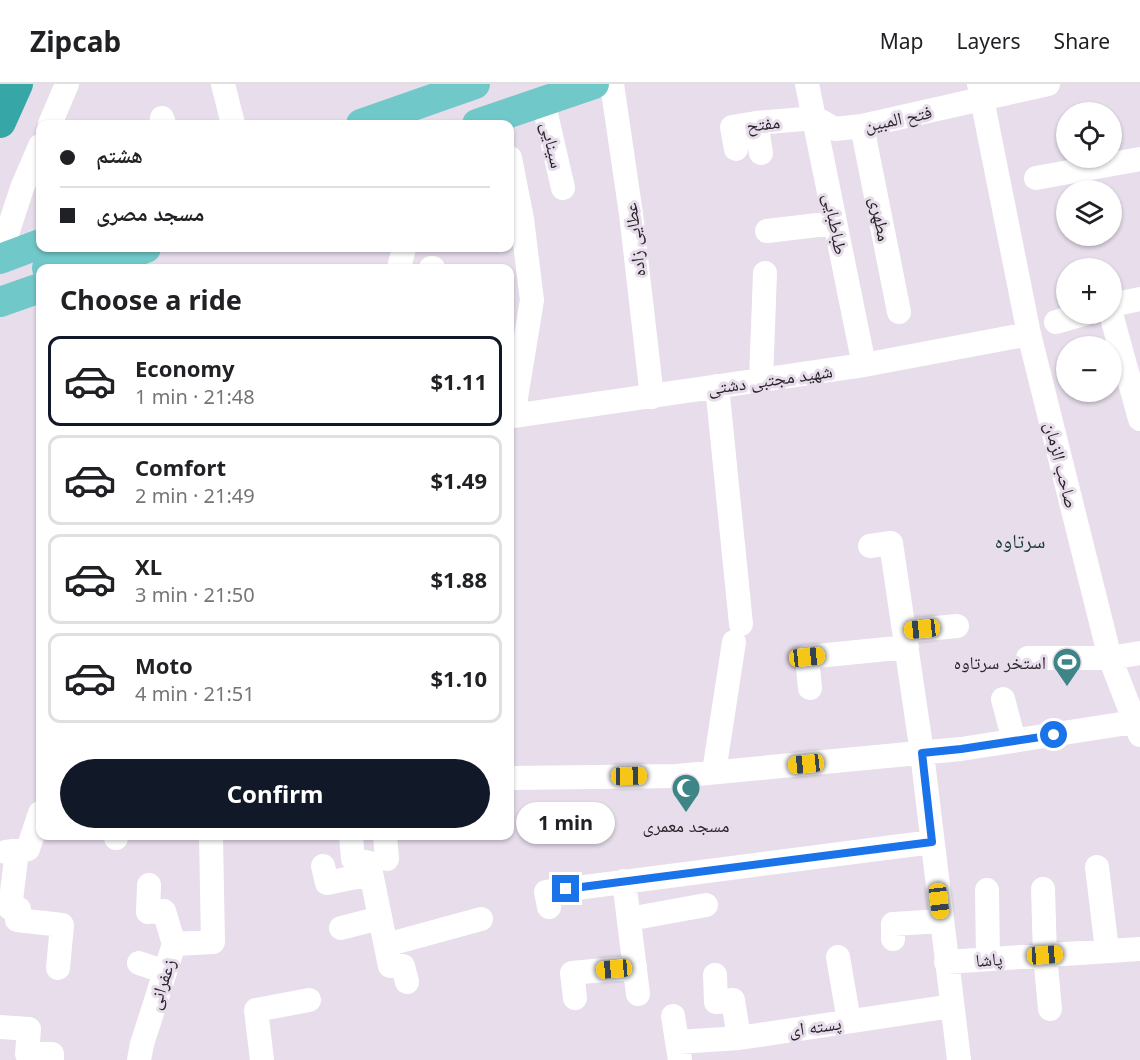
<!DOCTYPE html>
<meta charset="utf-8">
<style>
body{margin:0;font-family:"Noto Sans","Noto Naskh Arabic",sans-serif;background:#f2f2f2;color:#202124;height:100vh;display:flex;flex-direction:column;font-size:22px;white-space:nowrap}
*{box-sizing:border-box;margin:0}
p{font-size:20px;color:#757577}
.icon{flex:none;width:33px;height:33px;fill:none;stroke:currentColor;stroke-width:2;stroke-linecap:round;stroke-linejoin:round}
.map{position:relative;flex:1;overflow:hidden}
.panel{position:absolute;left:36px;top:180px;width:478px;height:576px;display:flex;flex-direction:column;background:#fff;border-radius:12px;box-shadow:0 2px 4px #0004}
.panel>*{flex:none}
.hud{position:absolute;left:36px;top:36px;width:478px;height:132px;border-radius:12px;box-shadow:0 2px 4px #0004;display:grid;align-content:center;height:132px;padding:0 24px;background:#fff}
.tools{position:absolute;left:1056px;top:18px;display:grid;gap:12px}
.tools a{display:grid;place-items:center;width:66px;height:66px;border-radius:50%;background:#fff;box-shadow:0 2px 4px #0004;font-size:30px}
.end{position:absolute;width:27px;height:27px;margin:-14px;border:8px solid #1a73e8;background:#fff;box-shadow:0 0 0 3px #fff}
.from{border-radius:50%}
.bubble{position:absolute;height:42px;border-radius:21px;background:#fff;box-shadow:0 2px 4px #0004;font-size:20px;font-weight:700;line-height:42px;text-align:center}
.car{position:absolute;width:18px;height:36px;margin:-18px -9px;border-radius:8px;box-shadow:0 0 4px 2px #0007;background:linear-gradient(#f5c518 24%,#345 0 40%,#f5c518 0 76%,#345 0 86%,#f5c518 0)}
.hud b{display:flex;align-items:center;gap:21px;height:57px;font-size:22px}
.hud b+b{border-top:2px solid #e0e0e0}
.hud i{width:15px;height:15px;background:#202124}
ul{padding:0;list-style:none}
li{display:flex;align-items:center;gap:18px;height:90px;margin:0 12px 9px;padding:0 12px;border:3px solid #e0e0e0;border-radius:12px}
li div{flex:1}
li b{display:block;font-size:22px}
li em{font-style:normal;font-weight:700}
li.active{border-color:#111827}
li>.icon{width:54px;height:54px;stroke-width:1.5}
h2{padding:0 24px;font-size:27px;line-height:72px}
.primary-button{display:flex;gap:12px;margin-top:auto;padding:12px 24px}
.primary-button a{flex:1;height:69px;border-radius:36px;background:#111827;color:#fff;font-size:24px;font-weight:700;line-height:69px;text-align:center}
header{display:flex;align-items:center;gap:36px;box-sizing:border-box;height:84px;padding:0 30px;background:#fff;border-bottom:2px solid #e0e0e0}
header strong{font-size:28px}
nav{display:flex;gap:33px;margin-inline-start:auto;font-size:21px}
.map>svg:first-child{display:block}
</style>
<header>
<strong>Zipcab</strong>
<nav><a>Map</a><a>Layers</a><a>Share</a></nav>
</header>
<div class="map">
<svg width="1140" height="976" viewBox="0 0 1140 976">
<rect width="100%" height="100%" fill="#e7ddeb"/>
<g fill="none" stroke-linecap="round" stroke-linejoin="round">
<path stroke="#36a6a7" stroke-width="32" d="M 0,38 L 17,0"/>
<path stroke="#fff" stroke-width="24" d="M 223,0 L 233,40
M 612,0 L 631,130 L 652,313
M 807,0 L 864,281
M 979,0 L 1029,250 L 1110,574 L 1140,651
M 543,17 L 563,104
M 162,34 L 164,40
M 756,39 L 761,69
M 50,40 L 67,0
M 862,42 L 899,228
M 736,65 L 732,43 L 756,39 L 815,34 L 835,45 L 862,42 L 1048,0
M 510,74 L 522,135 L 532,216 L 513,332
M 1036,94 L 1140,75
M 767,147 L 835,139
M 0,154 L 5,156 L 22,104 L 40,62
M 399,184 L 404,164
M 431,184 L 433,184
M 1112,221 L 1140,215
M 1111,230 L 1140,335
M 1056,238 L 1084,230
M 761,296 L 765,189
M 717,302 L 741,540
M 510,330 L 513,332 L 864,281 L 1029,250
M 870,462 L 891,459 L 922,669 L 959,976
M 904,547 L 957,542
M 1028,574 L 1110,574 L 1140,569
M 810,604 L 807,573 L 907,563
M 1003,615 L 1014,657
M 714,688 L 734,558
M 510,694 L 677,692 L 961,665 L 1134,638
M 351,752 L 353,775 L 369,779 L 390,882 L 403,882 L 407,898
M 385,752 L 387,775
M 116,754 L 116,752
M 17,767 L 10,824 L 19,825 L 17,836 L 62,841 L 58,884
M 6,768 L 28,765 L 40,729
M 323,782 L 327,799 L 371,790
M 1097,783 L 1107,866
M 624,797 L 638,910
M 149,801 L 148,828 L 164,827 L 174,860
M 1043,805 L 1045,871 L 1050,925
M 987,806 L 988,875
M 549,823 L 546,808 L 932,758
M 629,835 L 706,821
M 341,844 L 380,834
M 893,855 L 893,840 L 941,837
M 386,861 L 481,835
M 838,873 L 849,937
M 946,878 L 1140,865
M 139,879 L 165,888
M 715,891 L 716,918 L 733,916 L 739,954
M 575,914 L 572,889 L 635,883
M 673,932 L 680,976
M 0,943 L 29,945 L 27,970 L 52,970 L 52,976
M 678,958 L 739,954 L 952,922
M 139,976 L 142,960 L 174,860 L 213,858 L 211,752
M 262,976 L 256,926 L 309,916"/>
<path stroke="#71c8c9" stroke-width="30" d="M 361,40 L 475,0
M 477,40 L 594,0
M 0,175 L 40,160
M 47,184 L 112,164
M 93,184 L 146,164
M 0,218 L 40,204"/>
</g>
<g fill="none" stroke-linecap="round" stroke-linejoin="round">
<path stroke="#1a73e8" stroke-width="8" d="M 566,805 L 932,758 L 922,669 L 961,665 L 1054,651"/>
</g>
<defs>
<g id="stadium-pin" transform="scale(1.5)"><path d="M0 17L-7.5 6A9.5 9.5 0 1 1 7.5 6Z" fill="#3d8586" stroke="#e7ddeb"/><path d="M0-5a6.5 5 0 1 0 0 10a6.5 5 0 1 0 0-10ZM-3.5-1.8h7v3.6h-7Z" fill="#fff"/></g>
<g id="mosque-pin" transform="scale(1.5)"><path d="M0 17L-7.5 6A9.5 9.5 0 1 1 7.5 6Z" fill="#3d8586" stroke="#e7ddeb"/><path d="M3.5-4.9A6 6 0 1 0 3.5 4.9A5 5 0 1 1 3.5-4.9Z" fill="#fff"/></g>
</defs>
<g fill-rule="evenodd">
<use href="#stadium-pin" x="1067" y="578"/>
<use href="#mosque-pin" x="686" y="704"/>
</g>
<g text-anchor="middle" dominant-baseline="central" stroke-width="6" stroke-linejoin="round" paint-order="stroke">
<g font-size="18" fill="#29252a" stroke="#e7ddeb">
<text transform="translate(898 34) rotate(-12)">فتح المبین</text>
<text transform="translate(763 39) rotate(-7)">مفتح</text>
<text transform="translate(553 61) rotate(77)">سینایی</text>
<text transform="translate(881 135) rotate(79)">مطهری</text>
<text transform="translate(836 140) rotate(79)">طباطبایی</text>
<text transform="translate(634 156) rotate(-97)">عطایی زاده</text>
<text transform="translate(770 295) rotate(-8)">شهید مجتبی دشتی</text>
<text transform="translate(1062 381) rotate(76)">صاحب الزمان</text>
<text transform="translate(989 875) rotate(-4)">پاشا</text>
<text transform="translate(161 900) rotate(-72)">زعفرانی</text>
<text transform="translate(815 942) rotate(-8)">پسته ای</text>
</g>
<g font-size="18" fill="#29252a" stroke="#e7ddeb" text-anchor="end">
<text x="1046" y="578">استخر سرتاوه</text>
<text x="686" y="741" text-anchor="middle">مسجد معمری</text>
</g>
<g font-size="20" fill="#143737" stroke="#e7ddeb">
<text x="1020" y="456">سرتاوه</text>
</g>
</g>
</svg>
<div class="tools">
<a><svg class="icon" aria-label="locate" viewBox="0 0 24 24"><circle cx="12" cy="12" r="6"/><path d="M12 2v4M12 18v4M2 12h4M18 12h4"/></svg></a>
<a><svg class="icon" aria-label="layers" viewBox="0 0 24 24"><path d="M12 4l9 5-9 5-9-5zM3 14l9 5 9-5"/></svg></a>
<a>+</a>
<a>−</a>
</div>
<i class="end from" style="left:1054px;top:651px"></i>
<i class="end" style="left:566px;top:805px"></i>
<div class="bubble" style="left:516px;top:718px;width:99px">1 min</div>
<i class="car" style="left:922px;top:545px;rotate:264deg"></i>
<i class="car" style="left:807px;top:573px;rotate:84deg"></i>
<i class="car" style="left:806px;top:680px;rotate:264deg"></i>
<i class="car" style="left:629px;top:692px;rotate:89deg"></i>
<i class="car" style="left:939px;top:817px;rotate:173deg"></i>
<i class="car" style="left:1045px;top:871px;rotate:86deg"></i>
<i class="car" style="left:614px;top:885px;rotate:265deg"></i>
<div class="hud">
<b><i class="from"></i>هشتم</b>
<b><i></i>مسجد مصری</b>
</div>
<section class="panel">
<h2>Choose a ride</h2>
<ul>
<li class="active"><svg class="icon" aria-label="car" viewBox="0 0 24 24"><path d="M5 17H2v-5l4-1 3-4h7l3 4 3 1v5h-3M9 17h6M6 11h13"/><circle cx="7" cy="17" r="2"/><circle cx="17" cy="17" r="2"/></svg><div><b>Economy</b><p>1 min · 21:48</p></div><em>$1.11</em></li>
<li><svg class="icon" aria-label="car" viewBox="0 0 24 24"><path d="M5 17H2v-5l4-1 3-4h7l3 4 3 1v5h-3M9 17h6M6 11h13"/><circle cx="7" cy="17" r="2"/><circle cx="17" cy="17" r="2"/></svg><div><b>Comfort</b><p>2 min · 21:49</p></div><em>$1.49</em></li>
<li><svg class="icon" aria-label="car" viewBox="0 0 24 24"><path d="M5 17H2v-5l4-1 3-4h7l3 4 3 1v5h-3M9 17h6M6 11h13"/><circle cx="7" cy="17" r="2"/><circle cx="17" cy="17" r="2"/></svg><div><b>XL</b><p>3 min · 21:50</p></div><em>$1.88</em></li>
<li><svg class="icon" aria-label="car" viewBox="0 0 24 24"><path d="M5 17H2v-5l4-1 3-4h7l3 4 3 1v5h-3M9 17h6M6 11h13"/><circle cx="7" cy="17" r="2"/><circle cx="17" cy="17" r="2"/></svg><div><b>Moto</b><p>4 min · 21:51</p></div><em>$1.10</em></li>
</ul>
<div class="primary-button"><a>Confirm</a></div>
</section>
</div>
